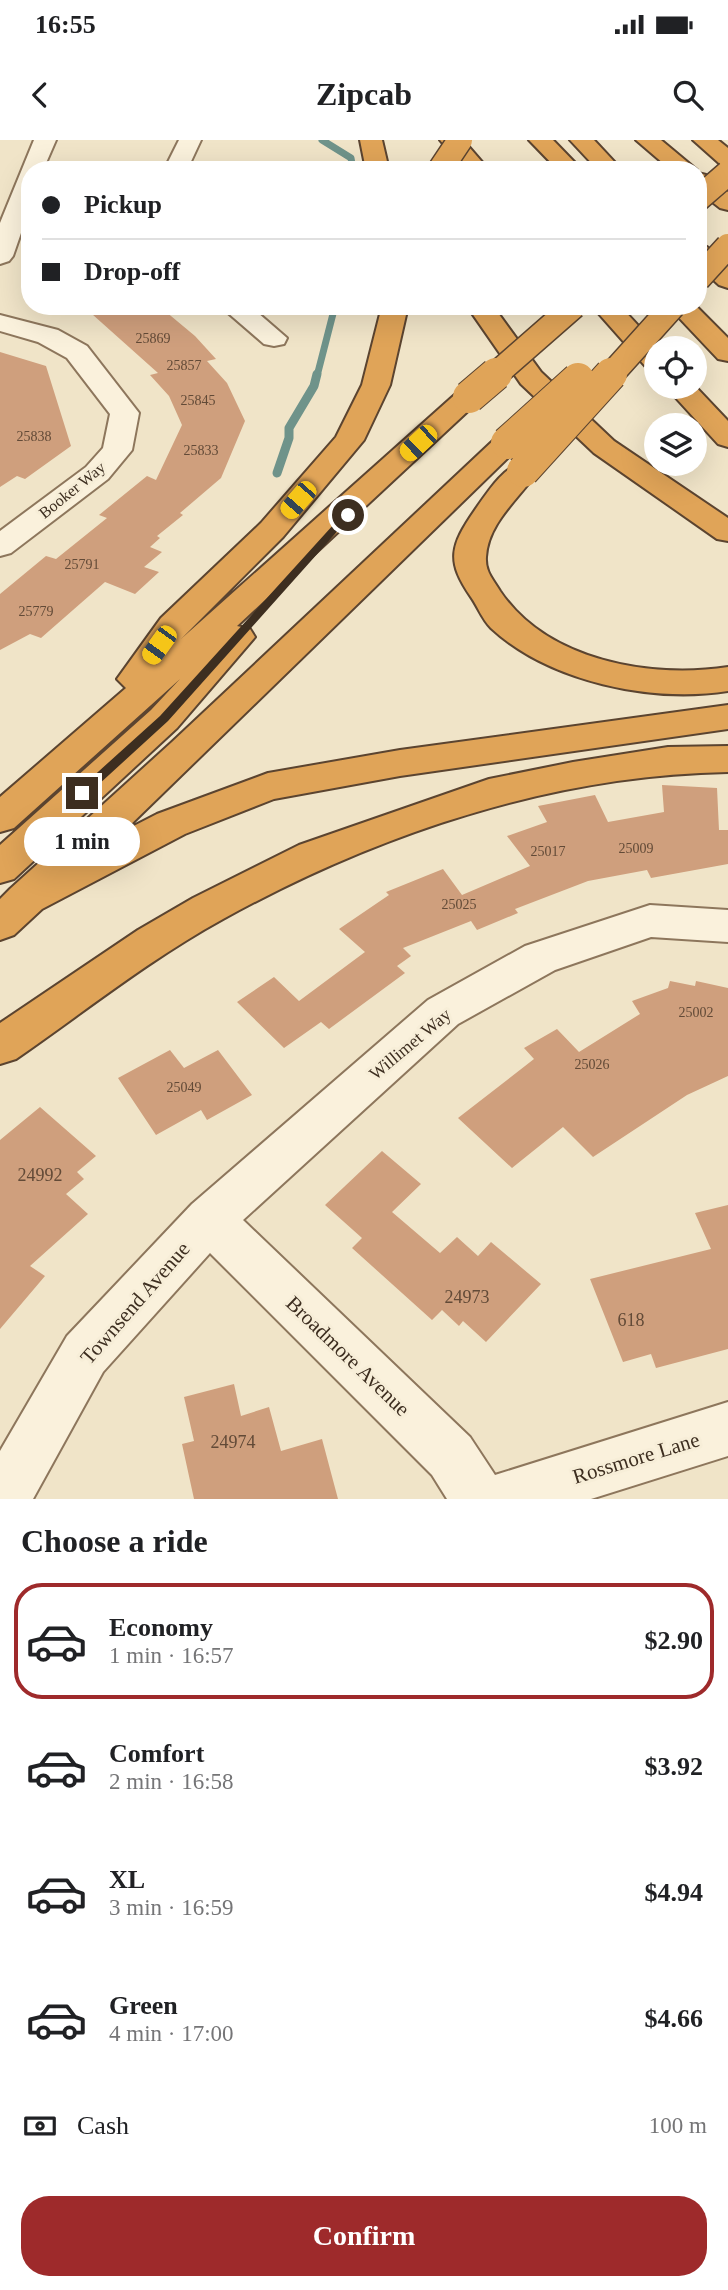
<!DOCTYPE html>
<meta charset="utf-8">
<style>
body{margin:0;font-family:Georgia,serif;background:#f6f6f6;color:#202124;height:100vh;display:flex;flex-direction:column;font-size:26px;white-space:nowrap}
*{box-sizing:border-box;margin:0}
p{font-size:23px;color:#757577}
.icon{flex:none;width:38px;height:38px;fill:none;stroke:currentColor;stroke-width:2;stroke-linecap:round;stroke-linejoin:round}
.map{position:relative;height:1359px;overflow:hidden}
.panel{display:flex;flex-direction:column;background:#fff;flex:1}
.panel>*{flex:none}
.banner{position:absolute;left:21px;top:21px;width:686px;height:154px;border-radius:28px;box-shadow:0 7px 28px #0002;display:grid;align-content:center;height:154px;padding:0 21px;background:#fff}
.controls{position:absolute;left:644px;top:196px;display:grid;gap:14px}
.controls a{display:grid;place-items:center;width:63px;height:63px;border-radius:50%;background:#fff;box-shadow:0 7px 28px #0002;font-size:35px}
.end{position:absolute;width:32px;height:32px;margin:-16px;border:9px solid #3d2e20;background:#fff;box-shadow:0 0 0 4px #fff}
.from{border-radius:50%}
.bubble{position:absolute;height:49px;border-radius:24px;background:#fff;box-shadow:0 7px 28px #0002;font-size:23px;font-weight:700;line-height:49px;text-align:center}
.car{position:absolute;width:21px;height:42px;margin:-21px -10px;border-radius:9px;box-shadow:0 0 5px 2px #0007;background:linear-gradient(#f5c518 24%,#345 0 40%,#f5c518 0 76%,#345 0 86%,#f5c518 0)}
.banner b{display:flex;align-items:center;gap:24px;height:66px;font-size:26px}
.banner b+b{border-top:2px solid #e0e0e0}
.banner i{width:18px;height:18px;background:#202124}
ul{padding:0;list-style:none}
li{display:flex;align-items:center;gap:21px;height:116px;margin:0 14px 10px;padding:0 7px;border:4px solid transparent;border-radius:28px}
li div{flex:1}
li b{display:block;font-size:26px}
li em{font-style:normal;font-weight:700}
li.active{border-color:#9e2a2b}
li>.icon{width:63px;height:63px;stroke-width:1.5}
h2{padding:0 21px;font-size:32px;line-height:84px}
.pay{display:flex;align-items:center;gap:18px;height:77px;padding:0 21px;font-size:26px}
.pay p{margin-inline-start:auto}
.cta{display:flex;gap:14px;margin-top:auto;padding:14px 21px}
.cta a{flex:1;height:80px;border-radius:28px;background:#9e2a2b;color:#fff;font-size:28px;font-weight:700;line-height:80px;text-align:center}
.status{display:flex;justify-content:space-between;align-items:center;height:49px;padding:0 35px;background:#fff;direction:ltr}
.status svg{height:19px;fill:currentColor}
header{display:flex;justify-content:space-between;align-items:center;height:91px;padding:0 21px;background:#fff;font-size:32px;font-weight:700}
.map>svg:first-child{display:block}
</style>
<div class="status"><b>16:55</b><svg viewBox="0 0 49 12"><path d="M0 12V9h3v3zM5 12V6h3v6zM10 12V3h3v9zM15 12V0h3v12zM26 1h20v11H26zM47 4h2v5h-2z"/></svg></div>
<header><svg class="icon" aria-label="back" viewBox="0 0 24 24"><path d="M15 5l-7 7 7 7"/></svg>Zipcab<svg class="icon" aria-label="search" viewBox="0 0 24 24"><circle cx="10" cy="10" r="6"/><path d="M15 15l6 6"/></svg></header>
<div class="map">
<svg width="728" height="1359" viewBox="0 0 728 1359">
<rect width="100%" height="100%" fill="#f0e4c8"/>
<g fill="none" stroke-linecap="round" stroke-linejoin="round">
<path stroke="#6f938a" stroke-width="7" d="M 322,0 L 351,18 L 353,30
M 317,236 L 335,166"/>
<path stroke="#6f938a" stroke-width="9" d="M 277,333 L 289,298 L 289,288 L 314,246 L 317,234"/>
</g>
<path fill="#cf9f7d" d="M 83,166 L 159,166 L 195,196 L 216,219 L 207,221 L 227,243 L 245,281 L 221,338 L 180,373 L 183,375 L 157,396 L 160,398 L 150,407 L 162,412 L 144,427 L 159,432 L 135,454 L 105,442 L 41,498 L 30,494 L 0,510 L 0,454 L 46,416 L 56,419 L 107,378 L 99,375 L 147,336 L 156,340 L 182,285 L 169,256 L 150,235 L 158,233 Z
M 0,212 L 46,226 L 71,306 L 25,339 L 17,336 L 0,347 Z
M 662,645 L 717,648 L 719,690 L 728,690 L 728,724 L 651,738 L 647,730 L 588,741 L 515,769 L 518,773 L 477,790 L 471,781 L 403,808 L 411,816 L 397,826 L 405,833 L 329,889 L 321,882 L 284,908 L 237,862 L 274,837 L 299,861 L 365,812 L 339,789 L 389,755 L 386,752 L 443,729 L 462,755 L 530,726 L 507,696 L 547,682 L 538,666 L 595,655 L 608,682 L 664,672 Z
M 670,841 L 695,846 L 696,841 L 728,848 L 728,936 L 687,955 L 593,1017 L 563,987 L 512,1028 L 458,978 L 534,919 L 524,908 L 557,889 L 579,912 L 640,874 L 632,861 L 668,848 Z
M 170,910 L 184,928 L 218,910 L 252,955 L 207,980 L 201,970 L 156,995 L 118,938 Z
M 40,967 L 96,1016 L 77,1032 L 84,1039 L 66,1054 L 88,1074 L 30,1126 L 45,1136 L 0,1189 L 0,1000 Z
M 382,1011 L 421,1044 L 392,1072 L 440,1113 L 457,1097 L 478,1116 L 491,1102 L 541,1144 L 486,1202 L 463,1181 L 459,1186 L 442,1170 L 432,1180 L 352,1108 L 362,1098 L 325,1065 Z
M 728,1065 L 728,1209 L 656,1228 L 651,1214 L 623,1222 L 590,1139 L 711,1109 L 695,1073 Z
M 234,1244 L 241,1276 L 269,1267 L 281,1311 L 322,1299 L 338,1359 L 194,1359 L 182,1304 L 194,1301 L 184,1257 Z"/>
<g fill="none" stroke-linecap="round" stroke-linejoin="round">
<g stroke="#8d765c" stroke-width="4">
<path id="minor" d="M 34,0 L 56,0 L 43,30 L 30,30 L 30,67 L 13,116 L 9,121 L 0,124 L 0,83 Z
M 179,0 L 201,0 L 187,30 L 164,30 Z
M 220,166 L 250,166 L 287,198 L 284,204 L 274,206 L 264,204 Z
M 0,175 L 58,190 L 87,206 L 139,273 L 132,310 L 108,339 L 11,413 L 0,416 L 0,391 L 86,327 L 103,308 L 110,274 L 67,218 L 38,202 L 0,191 Z
M 650,765 L 728,770 L 728,802 L 651,797 L 555,830 L 458,884 L 243,1080 L 470,1297 L 495,1335 L 728,1262 L 728,1316 L 591,1359 L 447,1359 L 432,1335 L 210,1113 L 103,1232 L 33,1359 L 0,1359 L 0,1311 L 67,1196 L 192,1064 L 428,860 L 525,806 Z"/>
</g>
<g stroke="#5b4430" stroke-width="4">
<path id="highway" d="M 360,0 L 382,0 L 389,30 L 366,30 Z
M 440,0 L 463,0 L 489,30 L 465,30 Z
M 529,0 L 553,0 L 582,30 L 558,30 Z
M 570,0 L 594,0 L 622,30 L 598,30 Z
M 636,0 L 661,0 L 697,30 L 671,30 Z
M 693,0 L 718,0 L 728,8 L 728,26 L 720,24 Z
M 698,33 L 706,35 L 728,52 L 728,70 L 720,68 L 698,51 Z
M 698,105 L 707,107 L 728,126 L 728,148 L 719,145 L 698,126 Z
M 382,166 L 408,166 L 390,245 L 364,300 L 283,397 L 181,499 L 459,251 L 469,248 L 479,251 L 483,257 L 237,486 L 250,489 L 255,497 L 177,588 L 14,739 L 0,743 L 0,705 L 151,570 L 180,539 L 14,688 L 0,692 L 0,657 L 126,548 L 117,539 L 161,478 L 261,383 L 336,297 L 362,245 Z
M 467,166 L 493,166 L 541,232 L 614,301 L 728,378 L 728,401 L 717,399 L 594,313 L 521,244 Z
M 592,166 L 620,166 L 659,208 L 656,208 L 656,229 L 646,227 Z
M 668,166 L 696,166 L 728,198 L 728,221 L 718,219 Z
M 695,246 L 728,281 L 728,307 L 718,304 L 666,247 Z
M 507,294 L 517,297 L 522,303 L 517,309 L 124,691 L 157,674 L 268,633 L 400,610 L 728,565 L 728,589 L 400,636 L 274,659 L 185,694 L 42,769 L 14,795 L 0,800 L 0,759 L 10,749 L 172,602 L 497,297 Z
M 523,322 L 534,325 L 538,331 C 520,358 488,382 486,417 C 485,432 493,439 500,451 C 547,521 650,539 728,527 L 728,551 C 652,563 549,542 491,488 C 482,479 478,467 471,457 C 446,421 450,406 475,370 C 487,353 503,327 523,322 Z
M 728,606 L 728,632 C 551,635 377,694 223,779 C 150,819 84,872 16,919 L 0,924 L 0,883 L 138,790 L 193,758 L 299,705 L 489,639 L 573,622 L 668,607 Z"/>
</g>
<use href="#minor" fill="#faf1dc" fill-rule="evenodd"/>
<use href="#highway" fill="#e0a458" fill-rule="evenodd"/>
<g stroke="#5b4430" stroke-width="27" stroke-linecap="butt">
<path id="highway-bridge-far1" d="M 440,30 L 460,0
M 698,59 L 728,33
M 698,139 L 728,106
M 494,236 L 574,166
M 610,236 L 673,166"/>
</g>
<g stroke="#5b4430" stroke-width="34" stroke-linecap="butt">
<path id="highway-bridge" d="M 469,257 L 496,234
M 507,303 L 578,239
M 523,331 L 611,234"/>
</g>
<use href="#highway-bridge-far1" stroke="#e0a458" stroke-width="24"/>
<use href="#highway-bridge" stroke="#e0a458" stroke-width="32"/>
</g>
<path fill="#3d2e20" d="M 344,373 L 352,375 L 168,581 L 86,656 L 78,656 L 78,650 L 160,576 Z"/>
<g text-anchor="middle" dominant-baseline="central" stroke-width="6" stroke-linejoin="round" paint-order="stroke">
<g font-size="14" fill="#624a37">
<text x="153" y="198">25869</text>
<text x="184" y="225">25857</text>
<text x="198" y="260">25845</text>
<text x="34" y="296">25838</text>
<text x="201" y="310">25833</text>
<text x="82" y="424">25791</text>
<text x="36" y="471">25779</text>
<text x="636" y="708">25009</text>
<text x="548" y="711">25017</text>
<text x="459" y="764">25025</text>
<text x="696" y="872">25002</text>
<text x="592" y="924">25026</text>
<text x="184" y="947">25049</text>
</g>
<g font-size="16" fill="#3d2e20" stroke="#f7eed8">
<text transform="translate(72 350) rotate(-39)">Booker Way</text>
</g>
<g font-size="18" fill="#3d2e20" stroke="#f7eed8">
<text transform="translate(410 904) rotate(-40)">Willimet Way</text>
</g>
<g font-size="18" fill="#624a37">
<text x="40" y="1035">24992</text>
<text x="467" y="1157">24973</text>
<text x="631" y="1180">618</text>
<text x="233" y="1302">24974</text>
</g>
<g font-size="21" fill="#3d2e20" stroke="#f7eed8">
<text transform="translate(135 1163) rotate(-49)">Townsend Avenue</text>
<text transform="translate(348 1216) rotate(44)">Broadmore Avenue</text>
<text transform="translate(636 1318) rotate(-17)">Rossmore Lane</text>
</g>
</g>
</svg>
<div class="controls">
<a><svg class="icon" aria-label="locate" viewBox="0 0 24 24"><circle cx="12" cy="12" r="6"/><path d="M12 2v4M12 18v4M2 12h4M18 12h4"/></svg></a>
<a><svg class="icon" aria-label="layers" viewBox="0 0 24 24"><path d="M12 4l9 5-9 5-9-5zM3 14l9 5 9-5"/></svg></a>
</div>
<i class="end from" style="left:348px;top:375px"></i>
<i class="end" style="left:82px;top:653px"></i>
<div class="bubble" style="left:24px;top:677px;width:116px">1 min</div>
<i class="car" style="left:418px;top:303px;rotate:227deg"></i>
<i class="car" style="left:298px;top:360px;rotate:221deg"></i>
<i class="car" style="left:159px;top:505px;rotate:216deg"></i>
<div class="banner">
<b><i class="from"></i>Pickup</b>
<b><i></i>Drop-off</b>
</div>
</div>
<section class="panel">
<h2>Choose a ride</h2>
<ul>
<li class="active"><svg class="icon" aria-label="car" viewBox="0 0 24 24"><path d="M5 17H2v-5l4-1 3-4h7l3 4 3 1v5h-3M9 17h6M6 11h13"/><circle cx="7" cy="17" r="2"/><circle cx="17" cy="17" r="2"/></svg><div><b>Economy</b><p>1 min · 16:57</p></div><em>$2.90</em></li>
<li><svg class="icon" aria-label="car" viewBox="0 0 24 24"><path d="M5 17H2v-5l4-1 3-4h7l3 4 3 1v5h-3M9 17h6M6 11h13"/><circle cx="7" cy="17" r="2"/><circle cx="17" cy="17" r="2"/></svg><div><b>Comfort</b><p>2 min · 16:58</p></div><em>$3.92</em></li>
<li><svg class="icon" aria-label="car" viewBox="0 0 24 24"><path d="M5 17H2v-5l4-1 3-4h7l3 4 3 1v5h-3M9 17h6M6 11h13"/><circle cx="7" cy="17" r="2"/><circle cx="17" cy="17" r="2"/></svg><div><b>XL</b><p>3 min · 16:59</p></div><em>$4.94</em></li>
<li><svg class="icon" aria-label="car" viewBox="0 0 24 24"><path d="M5 17H2v-5l4-1 3-4h7l3 4 3 1v5h-3M9 17h6M6 11h13"/><circle cx="7" cy="17" r="2"/><circle cx="17" cy="17" r="2"/></svg><div><b>Green</b><p>4 min · 17:00</p></div><em>$4.66</em></li>
</ul>
<div class="pay"><svg class="icon" aria-label="cash" viewBox="0 0 24 24"><path d="M3 7h18v10H3z"/><circle cx="12" cy="12" r="2"/></svg>Cash<p>100 m</p></div>
<div class="cta"><a>Confirm</a></div>
</section>
